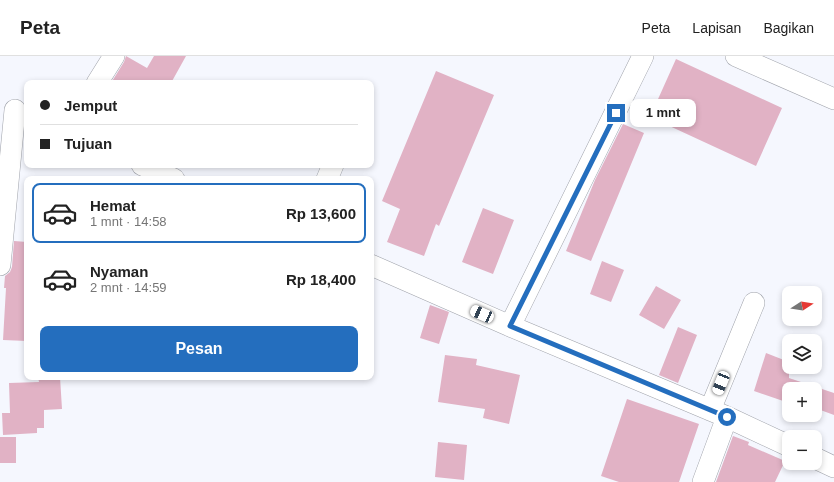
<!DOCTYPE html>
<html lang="id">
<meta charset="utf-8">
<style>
body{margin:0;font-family:Helvetica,sans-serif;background:#f6f6f6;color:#222;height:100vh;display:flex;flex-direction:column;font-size:15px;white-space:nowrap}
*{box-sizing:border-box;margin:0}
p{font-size:13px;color:#767676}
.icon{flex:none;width:22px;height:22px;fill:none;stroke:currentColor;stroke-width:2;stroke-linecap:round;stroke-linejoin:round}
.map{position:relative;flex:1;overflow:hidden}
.details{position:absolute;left:24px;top:120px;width:350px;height:204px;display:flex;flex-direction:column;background:#fff;border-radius:8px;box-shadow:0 2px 6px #0003}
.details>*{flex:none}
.banner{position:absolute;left:24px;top:24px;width:350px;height:88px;border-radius:8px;box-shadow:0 2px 6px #0003;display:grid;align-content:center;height:88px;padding:0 16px;background:#fff}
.needle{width:26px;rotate:78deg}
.controls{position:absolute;left:782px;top:230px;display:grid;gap:8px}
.controls a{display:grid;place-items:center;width:40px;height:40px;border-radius:8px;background:#fff;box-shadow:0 2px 6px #0003;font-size:20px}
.end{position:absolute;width:18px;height:18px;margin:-9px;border:5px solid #246ebe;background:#fff;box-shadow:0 0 0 2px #fff}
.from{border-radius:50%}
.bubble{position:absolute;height:28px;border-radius:8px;background:#fff;box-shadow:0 2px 6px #0003;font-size:13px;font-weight:700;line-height:28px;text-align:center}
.car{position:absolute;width:12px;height:24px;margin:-12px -6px;border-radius:5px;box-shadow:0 0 3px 1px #0007;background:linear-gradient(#fff 24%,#345 0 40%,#fff 0 76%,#345 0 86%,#fff 0)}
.banner b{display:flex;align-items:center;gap:14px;height:38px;font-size:15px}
.banner b+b{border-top:1px solid #e0e0e0}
.banner i{width:10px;height:10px;background:#222}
ul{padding:7px 0 0;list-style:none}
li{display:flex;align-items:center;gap:12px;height:60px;margin:0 8px 6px;padding:0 8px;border:2px solid transparent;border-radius:8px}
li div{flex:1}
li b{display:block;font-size:15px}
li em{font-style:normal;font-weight:700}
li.current{border-color:#246ebe}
li>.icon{width:36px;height:36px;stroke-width:1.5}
.button{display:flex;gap:8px;margin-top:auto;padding:8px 16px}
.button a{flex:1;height:46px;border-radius:8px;background:#246ebe;color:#fff;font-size:16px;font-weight:700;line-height:46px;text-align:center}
header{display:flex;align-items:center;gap:24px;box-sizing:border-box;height:56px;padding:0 20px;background:#fff;border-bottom:1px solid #e0e0e0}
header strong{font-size:19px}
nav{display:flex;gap:22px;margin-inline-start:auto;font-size:14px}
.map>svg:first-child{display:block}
</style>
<header>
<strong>Peta</strong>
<nav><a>Peta</a><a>Lapisan</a><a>Bagikan</a></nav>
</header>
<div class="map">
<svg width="834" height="426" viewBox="0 0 834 426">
<rect width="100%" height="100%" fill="#f5f7fe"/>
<path fill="#e1b2c5" d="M 126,0 L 147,12 L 154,0 L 186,0 L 171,27 L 111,27 L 124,6 Z
M 676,3 L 782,52 L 756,110 L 650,61 Z
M 436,15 L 494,39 L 439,170 L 436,168 L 424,200 L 387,186 L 400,153 L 382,145 Z
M 623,68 L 644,77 L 591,205 L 566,195 L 595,124 Z
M 483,152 L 514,164 L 493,218 L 462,206 Z
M 14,185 L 27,186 L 27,285 L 3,284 L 6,232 L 4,232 L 5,220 L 10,216 L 12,211 Z
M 602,205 L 624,214 L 611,246 L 590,238 Z
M 656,230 L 681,244 L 664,273 L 639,259 Z
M 430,249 L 449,256 L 439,288 L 420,282 Z
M 678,271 L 697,279 L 678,327 L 659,319 Z
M 766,297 L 789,306 L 789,322 L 834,337 L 834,359 L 815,352 L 815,332 L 789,333 L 789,347 L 754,335 Z
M 445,299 L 477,303 L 476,309 L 520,319 L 509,368 L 483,362 L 485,353 L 438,346 Z
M 38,321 L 60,321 L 62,353 L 44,354 L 44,372 L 37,372 L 37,377 L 3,379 L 2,357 L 10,357 L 9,327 L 39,326 Z
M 627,343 L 699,368 L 679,426 L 619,426 L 601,420 Z
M 733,380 L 749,386 L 748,389 L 785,405 L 775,426 L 716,426 Z
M 0,381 L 16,381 L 16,407 L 0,407 Z
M 438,386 L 467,389 L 464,424 L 435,421 Z"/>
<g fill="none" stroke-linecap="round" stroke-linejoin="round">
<g stroke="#9fa2aa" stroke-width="22">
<path id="minor" d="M 736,0 L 834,43
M 97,27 L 114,0
M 142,109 L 174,123
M 327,123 L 333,109
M 0,209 L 15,54
M 371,209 L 510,270 L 727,361 L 789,390
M 510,270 L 643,0
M 710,354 L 754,247
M 815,402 L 834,411
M 703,426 L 727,361"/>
</g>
<use href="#minor" stroke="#fff" stroke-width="21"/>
</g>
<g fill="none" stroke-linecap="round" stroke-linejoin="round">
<path stroke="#246ebe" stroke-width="5" d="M 616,57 L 510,270 L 727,361"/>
</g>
</svg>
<div class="controls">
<a><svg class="needle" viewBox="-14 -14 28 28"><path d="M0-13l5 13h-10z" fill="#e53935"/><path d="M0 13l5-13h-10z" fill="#767676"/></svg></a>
<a><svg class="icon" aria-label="layers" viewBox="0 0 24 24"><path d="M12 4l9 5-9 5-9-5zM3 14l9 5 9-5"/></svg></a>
<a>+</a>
<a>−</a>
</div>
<i class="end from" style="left:727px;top:361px"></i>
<i class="end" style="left:616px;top:57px"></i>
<div class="bubble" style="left:630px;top:43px;width:66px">1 mnt</div>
<i class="car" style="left:482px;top:258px;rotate:294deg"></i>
<i class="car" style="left:721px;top:327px;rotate:202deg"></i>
<div class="banner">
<b><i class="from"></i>Jemput</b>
<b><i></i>Tujuan</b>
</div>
<section class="details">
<ul>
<li class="current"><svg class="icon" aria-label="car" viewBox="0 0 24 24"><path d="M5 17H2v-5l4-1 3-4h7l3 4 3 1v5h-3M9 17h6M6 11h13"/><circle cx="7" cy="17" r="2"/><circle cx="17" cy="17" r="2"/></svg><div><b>Hemat</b><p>1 mnt · 14:58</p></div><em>Rp 13,600</em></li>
<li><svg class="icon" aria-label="car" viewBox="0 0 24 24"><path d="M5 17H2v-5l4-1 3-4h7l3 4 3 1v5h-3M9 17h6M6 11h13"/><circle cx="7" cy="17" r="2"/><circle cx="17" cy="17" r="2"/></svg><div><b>Nyaman</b><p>2 mnt · 14:59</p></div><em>Rp 18,400</em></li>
</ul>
<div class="button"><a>Pesan</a></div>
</section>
</div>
